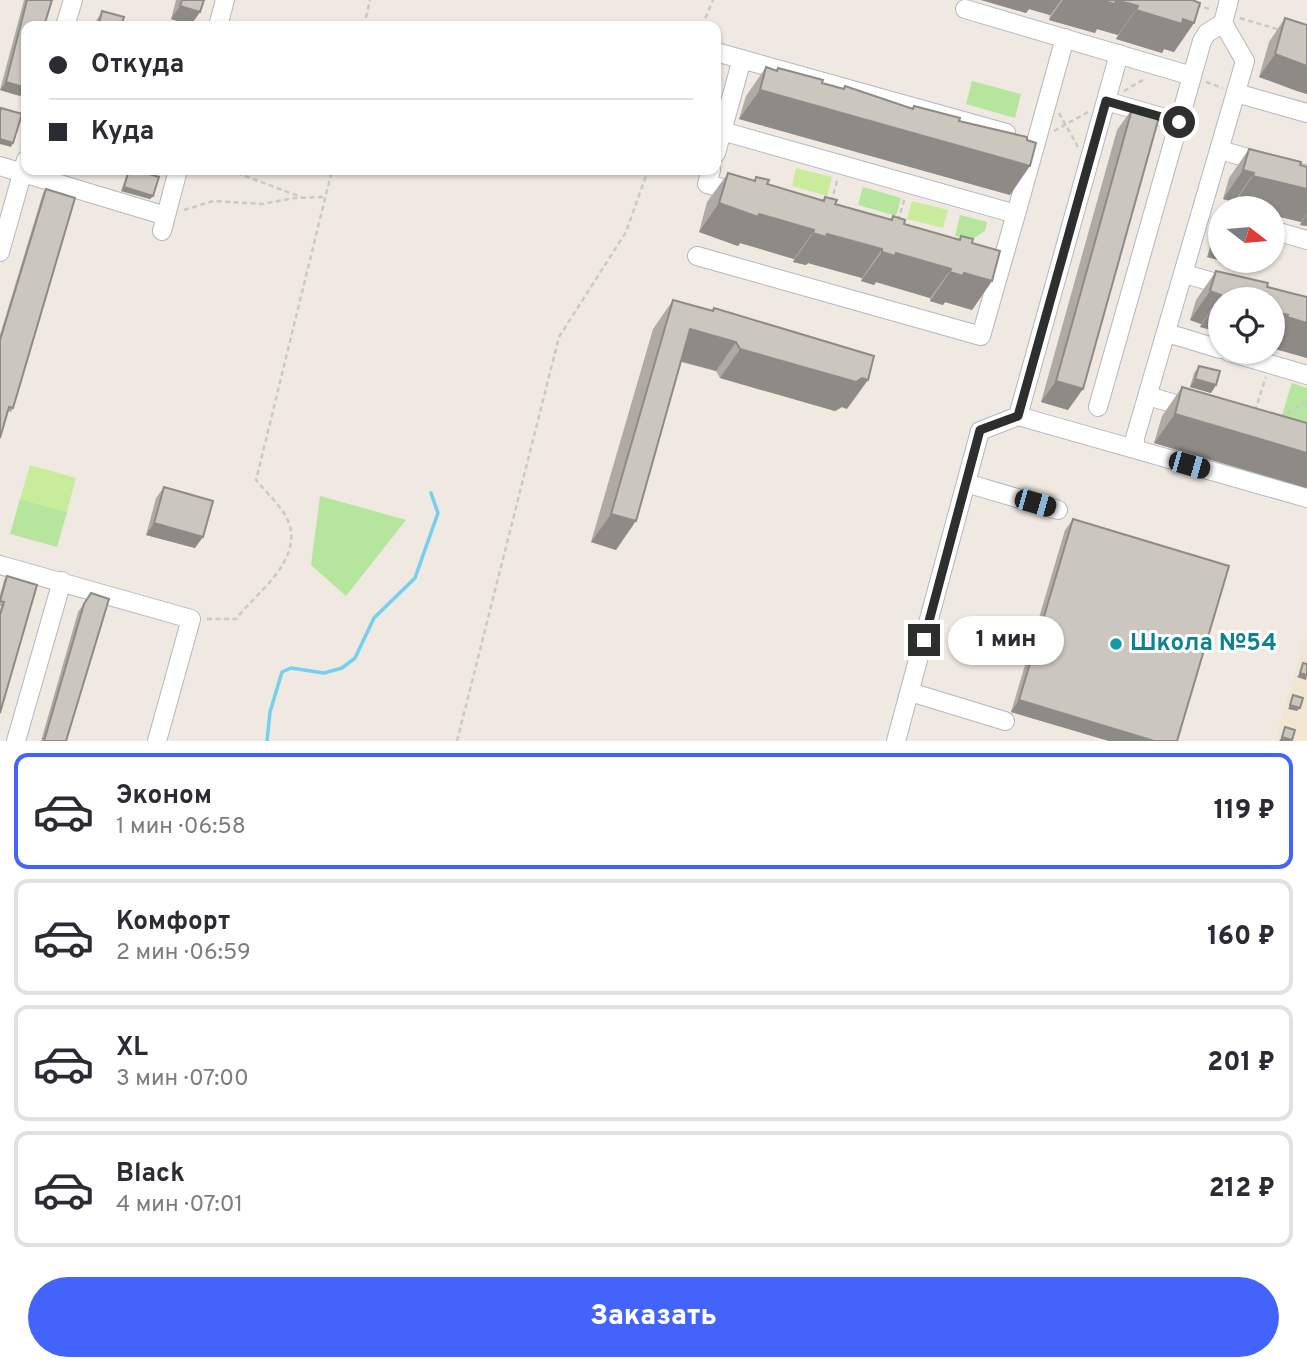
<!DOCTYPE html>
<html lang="ru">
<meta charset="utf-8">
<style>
body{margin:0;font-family:Overpass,sans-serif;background:#f7f7f7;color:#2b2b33;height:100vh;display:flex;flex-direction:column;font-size:26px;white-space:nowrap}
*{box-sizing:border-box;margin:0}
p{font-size:23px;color:#7c7c81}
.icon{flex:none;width:38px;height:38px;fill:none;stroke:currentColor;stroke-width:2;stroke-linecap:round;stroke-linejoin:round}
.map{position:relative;height:741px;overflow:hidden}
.panel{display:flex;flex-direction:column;background:#fff;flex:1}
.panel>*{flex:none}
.guide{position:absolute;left:21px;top:21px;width:700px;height:154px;border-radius:14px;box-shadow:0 2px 5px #0004;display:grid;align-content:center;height:154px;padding:0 28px;background:#fff}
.needle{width:46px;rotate:106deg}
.buttons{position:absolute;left:1208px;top:196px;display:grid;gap:14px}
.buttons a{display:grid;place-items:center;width:77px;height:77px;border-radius:50%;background:#fff;box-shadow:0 2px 5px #0004;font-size:35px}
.end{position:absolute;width:32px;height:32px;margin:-16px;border:9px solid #2e2e2e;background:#fff;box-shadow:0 0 0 4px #fff}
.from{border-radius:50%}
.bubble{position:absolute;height:49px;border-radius:24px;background:#fff;box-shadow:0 2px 5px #0004;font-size:23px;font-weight:800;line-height:49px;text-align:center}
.car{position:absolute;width:21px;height:42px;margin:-21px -10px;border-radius:9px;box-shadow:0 0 5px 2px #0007;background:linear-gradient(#222 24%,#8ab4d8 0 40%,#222 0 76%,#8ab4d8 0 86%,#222 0)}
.guide b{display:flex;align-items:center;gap:24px;height:66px;font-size:26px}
.guide b+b{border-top:2px solid #e1e1e2}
.guide i{width:18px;height:18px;background:#2b2b33}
ul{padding:12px 0 0;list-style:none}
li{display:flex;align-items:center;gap:21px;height:116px;margin:0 14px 10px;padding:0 14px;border:4px solid #e1e1e2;border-radius:14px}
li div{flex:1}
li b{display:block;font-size:26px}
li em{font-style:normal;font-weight:800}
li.selected{border-color:#4264fb}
li>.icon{width:63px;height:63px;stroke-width:1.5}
.action{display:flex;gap:14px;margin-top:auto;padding:14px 28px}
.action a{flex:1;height:80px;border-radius:42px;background:#4264fb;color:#fff;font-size:28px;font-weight:800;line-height:80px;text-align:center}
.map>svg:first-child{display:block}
</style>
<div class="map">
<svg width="1307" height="741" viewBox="0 0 1307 741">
<rect width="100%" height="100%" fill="#efe9e1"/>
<path fill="#f0e6d1" d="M 1307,631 L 1307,741 L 1275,741 Z"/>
<path fill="#b6e59e" d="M 972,81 L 1021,94 L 1015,118 L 966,104 Z
M 863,187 L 901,198 L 896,216 L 858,205 Z
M 960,215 L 987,222 L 985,231 L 971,240 L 955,236 Z
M 1292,383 L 1307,388 L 1307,422 L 1282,415 Z
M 320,496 L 406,520 L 346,596 L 311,565 Z
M 20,499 L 67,512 L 57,547 L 10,534 Z"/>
<path fill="#c9ec9a" d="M 796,168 L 832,177 L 827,196 L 792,186 Z
M 912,201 L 948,210 L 943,228 L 907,219 Z
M 30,465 L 76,478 L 67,512 L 20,499 Z"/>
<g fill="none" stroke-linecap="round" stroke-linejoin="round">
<path stroke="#75cff0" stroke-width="3.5" d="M 267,741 L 270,712 L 282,672 L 291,668 L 324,673 L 342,668 L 355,658 L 374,618 L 415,578 L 438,513 L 431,493"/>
<g stroke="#b4b7c1" stroke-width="20">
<path id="minor" d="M 965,9 L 1192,76
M 65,26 L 73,0
M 218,26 L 225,0
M 716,52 L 1006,133
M 1119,54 L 1018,416 L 1307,498
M 1236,93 L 1307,113
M 1106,101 L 1179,122
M 722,131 L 1016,214 L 1065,38
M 1220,150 L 1307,175
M 716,153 L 742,59
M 0,166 L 166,216
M 711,170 L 707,184 L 740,193
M 1272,230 L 1307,240
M 162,231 L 178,170
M 0,252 L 26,160
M 697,256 L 981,336 L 1001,266
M 976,259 L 1001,266 L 1016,214
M 1185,274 L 1272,299
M 1167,333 L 1220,349
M 1229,352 L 1307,375
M 1148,396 L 1192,409
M 1098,407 L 1202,41 L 1207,33 L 1223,23
M 1135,448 L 1135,438 L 1245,61 L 1223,23 L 1229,0
M 966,483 L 1058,510
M 0,565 L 191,619 L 157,741
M 910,692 L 1005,721
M 16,741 L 62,581
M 896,741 L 980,431 L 1018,416"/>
</g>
<path stroke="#c9c9c9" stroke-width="2.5" stroke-dasharray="5 3.5" stroke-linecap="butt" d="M 1196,5 L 1210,9
M 1240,18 L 1280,30
M 364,26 L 370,0
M 702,26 L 713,0
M 1206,82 L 1223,88
M 1124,91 L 1146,78
M 1059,113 L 1078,147
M 1054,131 L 1088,112
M 229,170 L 301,197
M 831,202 L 838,178
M 184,210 L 213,201 L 262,204 L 295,198 L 325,197
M 898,221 L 905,197
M 1255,411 L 1266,377
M 1280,418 L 1307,401
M 207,619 L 236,619 C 256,593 302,562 289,523 C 284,509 266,492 256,480 L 332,170
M 457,741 L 559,337 L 626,232 L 648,170"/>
<use href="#minor" stroke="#fff" stroke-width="18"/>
</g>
<path fill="#afaba4" d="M 24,0 L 52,0 L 20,96 L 0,90 Z
M 176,0 L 204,0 L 200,12 L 191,25 L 171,19 Z
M 981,0 L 1192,0 L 1194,23 L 1174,52 L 1164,49 L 1162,53 L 1116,39 L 1118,35 L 1097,29 L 1095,33 L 1049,20 L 1050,15 L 1029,9 L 1026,13 Z
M 102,11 L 121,26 L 93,26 Z
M 1285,18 L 1307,25 L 1307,94 L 1297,91 L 1259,77 L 1269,42 Z
M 766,67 L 776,70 L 778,68 L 822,83 L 843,89 L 845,86 L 912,108 L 914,106 L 959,121 L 1027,140 L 1010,195 L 739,119 L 746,96 Z
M 1132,109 L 1068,410 L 1041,402 L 1117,130 Z
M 1249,149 L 1307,167 L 1307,226 L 1300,225 L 1301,222 L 1233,205 L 1234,202 L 1223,199 L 1229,178 Z
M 128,170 L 136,170 L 153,196 L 150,199 L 121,191 Z
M 728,173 L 754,181 L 756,177 L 767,184 L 822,200 L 825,197 L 835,204 L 890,220 L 893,216 L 904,224 L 959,239 L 961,236 L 972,243 L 992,281 L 972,310 L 945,302 L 943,305 L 930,301 L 930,298 L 876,282 L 874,285 L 861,281 L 862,278 L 808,263 L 806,265 L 793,262 L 794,259 L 740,243 L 738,246 L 699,232 L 707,202 Z
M 46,189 L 13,408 L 11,412 L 8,411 L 0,438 L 0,335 L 43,193 Z
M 1216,232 L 1219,260 L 1207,257 L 1213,236 Z
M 1216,271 L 1307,297 L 1307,358 L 1272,348 L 1272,299 L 1220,299 L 1220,332 L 1200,327 L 1201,324 L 1190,320 L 1196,300 Z
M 673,300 L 712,310 L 714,308 L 847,409 L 842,407 L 835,411 L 720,378 L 716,371 L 681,362 L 616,550 L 591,542 L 653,329 Z
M 1199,366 L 1216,385 L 1211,393 L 1190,387 L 1194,373 Z
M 1182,387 L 1307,423 L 1307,488 L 1154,443 L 1162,416 Z
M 164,487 L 195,548 L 146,535 L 156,498 Z
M 1073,519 L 1177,741 L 1109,741 L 1011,712 L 1065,530 Z
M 7,576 L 0,713 L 0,610 L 1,606 L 0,606 L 0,595 L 4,580 Z
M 91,593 L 66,741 L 41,741 L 78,612 Z"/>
<path fill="#8e8b86" d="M 981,0 L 1061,0 L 1050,15 L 1029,9 L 1026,13 Z
M 1063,0 L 1116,0 L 1138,6 L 1118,35 L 1097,29 L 1095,33 L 1049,20 Z
M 180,6 L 200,12 L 191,25 L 171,19 Z
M 1136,10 L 1183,19 L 1194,23 L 1174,52 L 1164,49 L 1162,53 L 1116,39 Z
M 1275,54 L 1307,66 L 1307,94 L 1297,91 L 1259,77 Z
M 6,82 L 26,88 L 20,96 L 0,90 Z
M 760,90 L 1030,166 L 1010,195 L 739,119 Z
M 0,139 L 13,143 L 11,147 L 0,144 Z
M 58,170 L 81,170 L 77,175 Z
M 1243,170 L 1254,173 L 1234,202 L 1223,199 Z
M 1253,176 L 1307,189 L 1307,213 L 1301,222 L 1272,215 L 1272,208 L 1246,208 L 1233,205 Z
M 124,187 L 153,196 L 150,199 L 121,191 Z
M 719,203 L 759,214 L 814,230 L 794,259 L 740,243 L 738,246 L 699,232 Z
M 1307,214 L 1307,226 L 1300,225 Z
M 813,233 L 827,234 L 882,249 L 862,278 L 808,263 L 806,265 L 793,262 Z
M 882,252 L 896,253 L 951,269 L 930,298 L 876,282 L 874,285 L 861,281 Z
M 1210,253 L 1220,255 L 1220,259 L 1219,260 L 1207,257 Z
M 950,272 L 964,273 L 992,281 L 972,310 L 945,302 L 943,305 L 930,301 Z
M 1210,291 L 1221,295 L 1201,324 L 1190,320 Z
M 1220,298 L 1226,299 L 1220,299 L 1220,332 L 1200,327 Z
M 1272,311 L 1288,315 L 1272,338 Z
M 1287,317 L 1307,323 L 1307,358 L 1272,348 L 1272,339 Z
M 690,329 L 736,342 L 716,371 L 670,358 Z
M 740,349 L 862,378 L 868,380 L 847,409 L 842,407 L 835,411 L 720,378 Z
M 1195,379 L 1216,385 L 1211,393 L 1190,387 Z
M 1056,381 L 1083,389 L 1068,410 L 1041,402 Z
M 1175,414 L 1307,453 L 1307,488 L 1154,443 Z
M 611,514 L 636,521 L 616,550 L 591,542 Z
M 154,523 L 203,537 L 195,548 L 146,535 Z
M 1300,673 L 1307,675 L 1306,680 L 1297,677 Z
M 1019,700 L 1154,741 L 1109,741 L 1011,712 Z
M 1290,705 L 1300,708 L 1297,711 L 1288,709 Z
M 1282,737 L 1292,740 L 1291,741 L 1279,741 Z"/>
<path fill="#cbc7bf" stroke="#8e8b86" stroke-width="2" d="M 27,0 L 52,0 L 44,26 L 26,26 L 26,88 L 6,82 Z
M 182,0 L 204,0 L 200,12 L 180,6 Z
M 1100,0 L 1192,0 L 1200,3 L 1194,23 L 1183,19 L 1182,24 L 1136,10 L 1138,6 L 1116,0 L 1115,4 Z
M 102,11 L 124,17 L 121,26 L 94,26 L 95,24 L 99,24 Z
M 1285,18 L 1307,25 L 1307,66 L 1275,54 Z
M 766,67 L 777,71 L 778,68 L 823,80 L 822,83 L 844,89 L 845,86 L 913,109 L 914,106 L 960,118 L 959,121 L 1027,137 L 1027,140 L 1036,143 L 1030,166 L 760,90 Z
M 1,108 L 22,114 L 13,143 L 0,139 L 0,112 Z
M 1132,109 L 1159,117 L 1083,389 L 1056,381 Z
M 1249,149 L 1301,162 L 1300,165 L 1307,167 L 1307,189 L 1253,176 L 1254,173 L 1243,170 Z
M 129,170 L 136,170 L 159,177 L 153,196 L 124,187 Z
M 728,173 L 755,181 L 756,177 L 769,180 L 767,184 L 824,201 L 825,197 L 837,200 L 835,204 L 892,220 L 893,216 L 905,220 L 904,224 L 960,240 L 961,236 L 973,239 L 972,243 L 1000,251 L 992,281 L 964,273 L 963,276 L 950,272 L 951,269 L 896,253 L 895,256 L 882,252 L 882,249 L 827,234 L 826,237 L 813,233 L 814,230 L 759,214 L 758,217 L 719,203 Z
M 46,189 L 75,198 L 13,408 L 9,407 L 0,438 L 0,340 Z
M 1216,232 L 1220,233 L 1220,255 L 1210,253 Z
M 1216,271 L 1268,283 L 1267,287 L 1307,297 L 1307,323 L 1287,317 L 1288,315 L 1272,311 L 1272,299 L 1226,299 L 1220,298 L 1221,295 L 1210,291 Z
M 673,300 L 713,311 L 714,308 L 874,356 L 868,380 L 862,378 L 856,382 L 740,349 L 736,342 L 690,329 L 636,521 L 611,514 Z
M 1199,366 L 1220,371 L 1216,385 L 1195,379 Z
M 1182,387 L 1307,423 L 1307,453 L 1175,414 Z
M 164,487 L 213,501 L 203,537 L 154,523 Z
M 1073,519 L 1229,566 L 1177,741 L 1154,741 L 1019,700 Z
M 7,576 L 37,585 L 0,713 L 0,615 L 4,602 L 0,601 Z
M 91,593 L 109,599 L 66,741 L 44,741 L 84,604 Z
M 1303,663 L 1307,664 L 1307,675 L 1300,673 Z
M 1293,695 L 1303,698 L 1300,708 L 1290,705 Z
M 1285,727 L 1295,730 L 1292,740 L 1282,737 Z"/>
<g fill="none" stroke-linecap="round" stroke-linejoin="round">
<path stroke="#2e2e2e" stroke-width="9" d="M 924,640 L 980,430 L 1018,416 L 1106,101 L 1179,122"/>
</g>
<circle fill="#0f9aa8" stroke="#fff" stroke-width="2.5" cx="1116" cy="644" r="7"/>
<g text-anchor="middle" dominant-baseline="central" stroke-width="6" stroke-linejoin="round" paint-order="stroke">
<g font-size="24" font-weight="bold" fill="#0d838f" stroke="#fff" text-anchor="start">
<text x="1130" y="644">Школа №54</text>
</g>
</g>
</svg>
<div class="buttons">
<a><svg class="needle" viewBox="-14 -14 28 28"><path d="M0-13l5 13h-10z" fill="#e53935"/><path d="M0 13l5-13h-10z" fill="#7c7c81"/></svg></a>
<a><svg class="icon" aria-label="locate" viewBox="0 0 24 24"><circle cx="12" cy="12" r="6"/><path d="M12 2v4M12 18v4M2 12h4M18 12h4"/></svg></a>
</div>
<i class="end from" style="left:1179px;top:122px"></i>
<i class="end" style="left:924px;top:640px"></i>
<div class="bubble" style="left:948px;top:616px;width:116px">1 мин</div>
<i class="car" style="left:1189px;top:465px;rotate:106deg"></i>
<i class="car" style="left:1035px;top:503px;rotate:106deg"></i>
<div class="guide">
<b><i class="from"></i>Откуда</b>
<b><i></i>Куда</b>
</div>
</div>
<section class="panel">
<ul>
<li class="selected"><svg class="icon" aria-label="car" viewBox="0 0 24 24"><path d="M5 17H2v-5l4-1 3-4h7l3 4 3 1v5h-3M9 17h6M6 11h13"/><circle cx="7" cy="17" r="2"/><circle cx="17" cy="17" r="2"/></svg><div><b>Эконом</b><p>1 мин · 06:58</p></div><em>119 ₽</em></li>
<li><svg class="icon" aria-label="car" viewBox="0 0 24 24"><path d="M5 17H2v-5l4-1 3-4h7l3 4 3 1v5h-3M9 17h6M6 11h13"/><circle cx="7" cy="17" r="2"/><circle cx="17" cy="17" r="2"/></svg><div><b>Комфорт</b><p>2 мин · 06:59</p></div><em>160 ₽</em></li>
<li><svg class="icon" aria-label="car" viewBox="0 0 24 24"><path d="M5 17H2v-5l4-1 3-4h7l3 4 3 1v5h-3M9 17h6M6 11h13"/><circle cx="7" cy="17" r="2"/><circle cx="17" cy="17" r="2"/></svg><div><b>XL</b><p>3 мин · 07:00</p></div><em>201 ₽</em></li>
<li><svg class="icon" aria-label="car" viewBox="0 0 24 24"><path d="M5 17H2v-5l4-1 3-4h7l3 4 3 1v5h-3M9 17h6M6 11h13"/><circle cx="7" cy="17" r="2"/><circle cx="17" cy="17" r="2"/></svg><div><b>Black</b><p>4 мин · 07:01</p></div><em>212 ₽</em></li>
</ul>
<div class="action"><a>Заказать</a></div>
</section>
